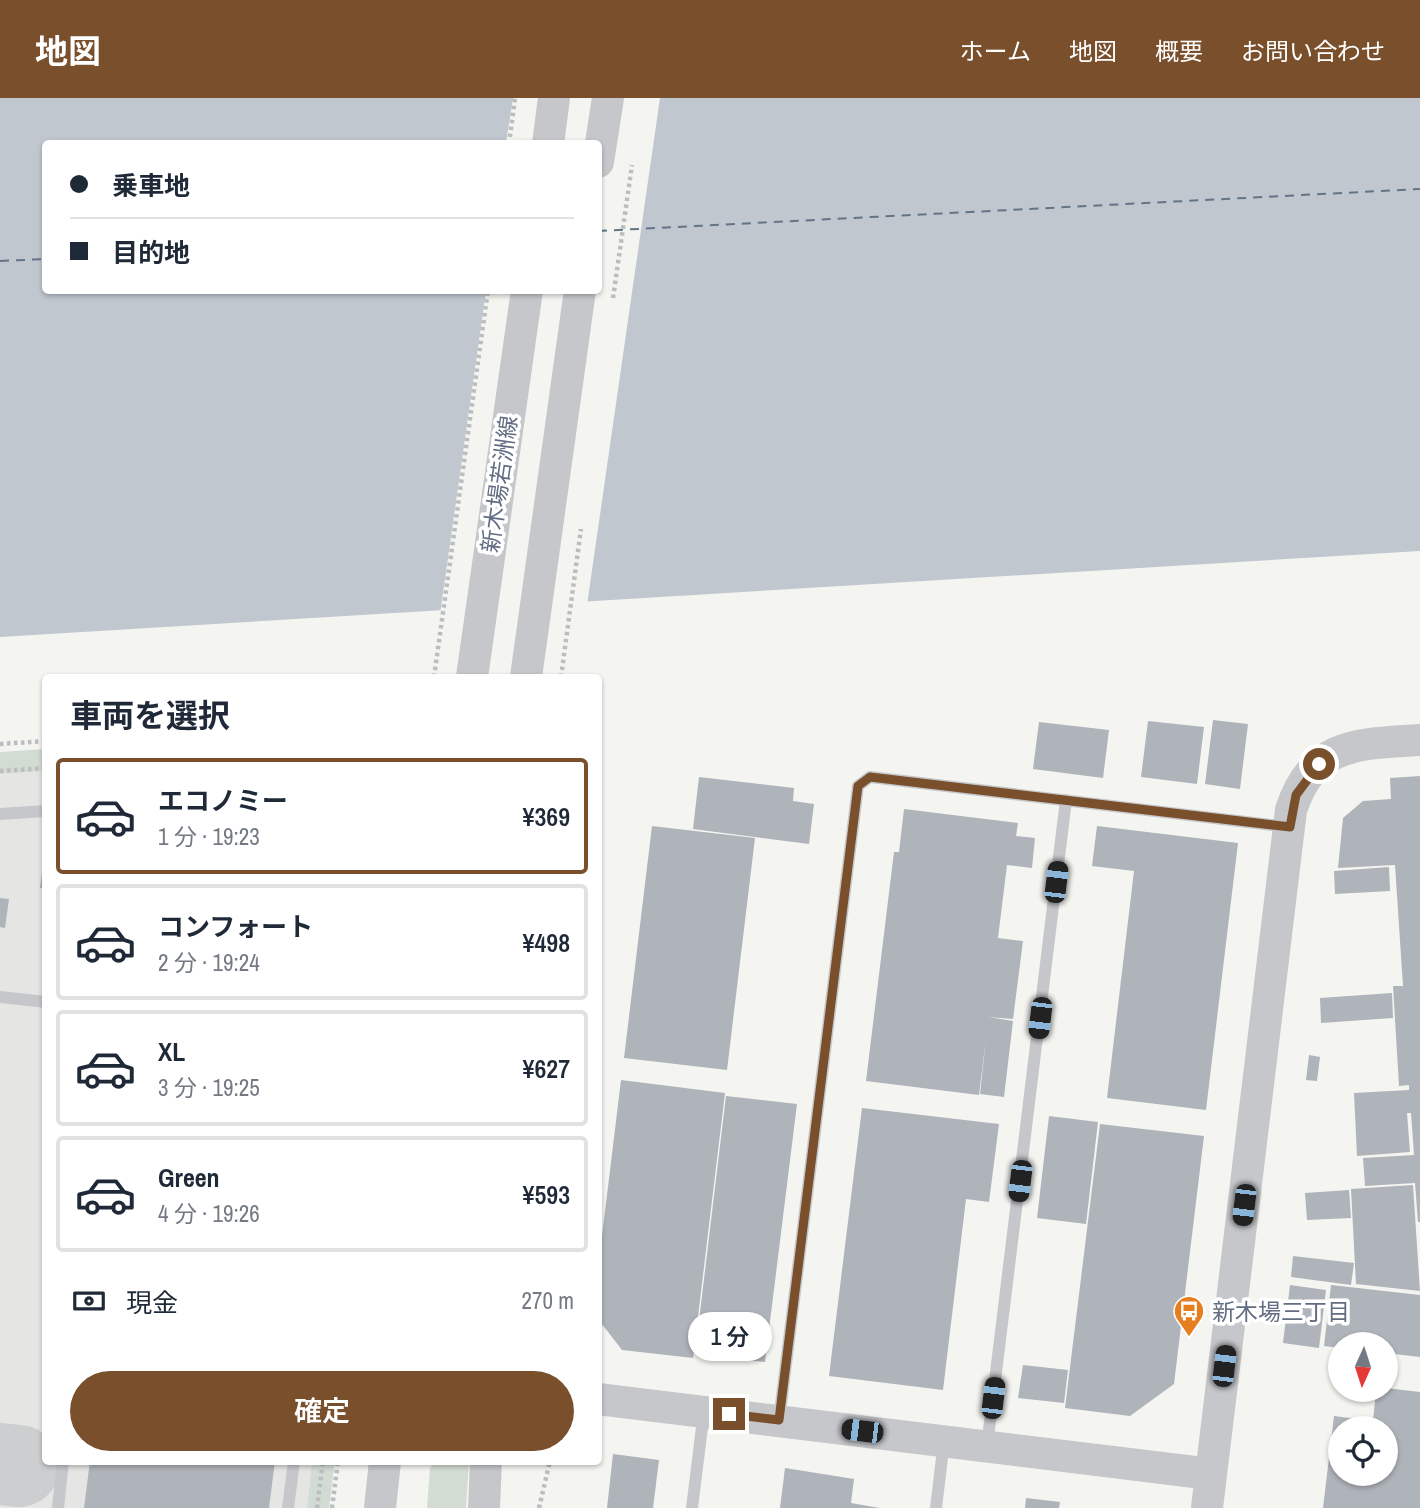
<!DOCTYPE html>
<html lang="ja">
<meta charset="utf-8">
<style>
body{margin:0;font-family:"Archivo Narrow","Noto Sans JP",sans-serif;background:#f6f6f7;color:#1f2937;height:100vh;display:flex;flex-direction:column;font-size:26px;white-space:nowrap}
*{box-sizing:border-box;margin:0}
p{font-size:23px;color:#747a83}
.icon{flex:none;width:38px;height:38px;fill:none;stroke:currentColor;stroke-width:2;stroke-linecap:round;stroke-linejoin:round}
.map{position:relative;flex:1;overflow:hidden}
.sheet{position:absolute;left:42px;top:576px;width:560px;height:791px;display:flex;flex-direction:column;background:#fff;border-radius:7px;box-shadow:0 2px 5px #0004}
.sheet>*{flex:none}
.guide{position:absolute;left:42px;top:42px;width:560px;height:154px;border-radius:7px;box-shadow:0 2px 5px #0004;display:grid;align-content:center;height:154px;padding:0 28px;background:#fff}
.needle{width:46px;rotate:183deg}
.buttons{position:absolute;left:1328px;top:1234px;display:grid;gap:14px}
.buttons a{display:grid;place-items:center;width:70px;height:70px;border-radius:50%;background:#fff;box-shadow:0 2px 5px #0004;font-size:35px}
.end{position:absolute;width:32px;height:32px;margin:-16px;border:9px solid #794f2c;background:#fff;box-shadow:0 0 0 4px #fff}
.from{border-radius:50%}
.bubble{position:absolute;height:49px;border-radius:24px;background:#fff;box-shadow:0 2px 5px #0004;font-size:23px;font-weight:600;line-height:49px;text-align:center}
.car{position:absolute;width:21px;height:42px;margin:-21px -10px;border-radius:9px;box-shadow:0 0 5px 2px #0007;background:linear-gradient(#222 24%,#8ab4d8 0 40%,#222 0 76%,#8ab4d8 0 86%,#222 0)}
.guide b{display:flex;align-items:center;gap:24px;height:66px;font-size:26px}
.guide b+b{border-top:2px solid #e0e1e3}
.guide i{width:18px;height:18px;background:#1f2937}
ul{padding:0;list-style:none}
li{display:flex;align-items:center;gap:21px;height:116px;margin:0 14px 10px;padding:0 14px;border:4px solid #e0e1e3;border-radius:7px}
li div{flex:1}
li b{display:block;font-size:26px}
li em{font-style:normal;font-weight:600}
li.selected{border-color:#794f2c}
li>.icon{width:63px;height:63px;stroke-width:1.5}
h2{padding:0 28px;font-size:32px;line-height:84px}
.pay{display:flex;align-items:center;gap:18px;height:77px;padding:0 28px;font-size:26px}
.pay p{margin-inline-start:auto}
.cta{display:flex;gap:14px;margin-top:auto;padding:14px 28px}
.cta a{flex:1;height:80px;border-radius:42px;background:#794f2c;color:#fff;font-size:28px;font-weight:600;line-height:80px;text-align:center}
header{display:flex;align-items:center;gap:42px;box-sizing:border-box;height:98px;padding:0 35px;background:#794f2c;color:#fff}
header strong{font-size:33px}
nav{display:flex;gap:38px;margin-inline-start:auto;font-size:24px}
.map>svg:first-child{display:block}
</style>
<header>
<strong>地図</strong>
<nav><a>ホーム</a><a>地図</a><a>概要</a><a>お問い合わせ</a></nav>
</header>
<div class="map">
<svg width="1420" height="1410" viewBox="0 0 1420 1410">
<rect width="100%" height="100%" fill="#f4f5f1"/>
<path fill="#e5e5e4" d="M 45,673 L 46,1363 L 312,1363 L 307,1410 L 0,1410 L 0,676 Z"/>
<path fill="#d3dcd2" d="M 45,651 L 45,673 L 0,676 L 0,654 Z
M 312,1363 L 335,1363 L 329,1410 L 307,1410 Z
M 434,1363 L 469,1363 L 466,1410 L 427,1410 L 430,1371 Z"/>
<path fill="#c0c7cf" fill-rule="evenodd" d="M 0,0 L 1420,0 L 1420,453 L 0,539 ZM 46,46 L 598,46 L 598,192 L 46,192 Z"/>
<path fill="#f4f5f1" d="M 513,0 L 660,0 L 587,507 L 440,516 L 486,193 L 598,192 L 598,46 L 506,45 Z"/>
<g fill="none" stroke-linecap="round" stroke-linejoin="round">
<path stroke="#637487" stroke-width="2" stroke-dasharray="9 7" stroke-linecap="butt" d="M 598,133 L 1420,91
M 0,163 L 46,161"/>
<path stroke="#ccced0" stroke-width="82" d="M 0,1366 L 19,1368"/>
</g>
<path fill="#afb3ba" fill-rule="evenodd" d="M 1213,622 L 1248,626 L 1240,691 L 1205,686 Z
M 1148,623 L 1204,629 L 1197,686 L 1141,679 Z
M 1039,624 L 1109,632 L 1103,680 L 1033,671 Z
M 1420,678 L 1420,1124 L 1418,1124 L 1415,1085 L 1365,1088 L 1363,1060 L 1414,1057 L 1411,1015 L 1407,1015 L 1410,1054 L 1357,1058 L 1354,995 L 1409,992 L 1409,987 L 1399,988 L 1393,888 L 1403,888 L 1395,767 L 1338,770 L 1343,720 L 1363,703 L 1391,701 L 1390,680 Z
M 699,679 L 794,690 L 793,703 L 814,706 L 809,746 L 693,731 Z
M 904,711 L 1018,725 L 1016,738 L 1035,740 L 1032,770 L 1007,767 L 998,840 L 1023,843 L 1013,921 L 988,919 L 1013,923 L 1004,999 L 980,996 L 986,941 L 979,997 L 866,983 L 894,754 L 899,754 Z
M 652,728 L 755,740 L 727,972 L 624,960 Z
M 1097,728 L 1238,745 L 1206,1012 L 1107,1000 L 1134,773 L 1092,768 Z
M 44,760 L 46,760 L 46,791 L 40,790 Z
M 1389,769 L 1390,793 L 1335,796 L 1334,773 Z
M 0,800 L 9,801 L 5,830 L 0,829 Z
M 1392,895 L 1393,920 L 1321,925 L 1320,900 Z
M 1309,957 L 1320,959 L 1317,983 L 1306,982 Z
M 621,982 L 725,995 L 693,1260 L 622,1252 L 598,1221 L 598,1171 Z
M 726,998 L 797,1006 L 765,1264 L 695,1256 Z
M 862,1010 L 999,1026 L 989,1104 L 966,1101 L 943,1292 L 829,1278 Z
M 1049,1018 L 1098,1024 L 1086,1126 L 1037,1120 Z
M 1100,1026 L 1204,1038 L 1174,1286 L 1130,1318 L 1065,1310 Z
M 1413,1087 L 1420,1193 L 1356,1186 L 1351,1091 Z
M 1349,1092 L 1351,1120 L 1307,1122 L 1305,1095 Z
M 1293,1158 L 1354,1165 L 1351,1187 L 1291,1179 Z
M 1290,1187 L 1326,1192 L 1319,1250 L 1283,1245 Z
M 1331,1187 L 1420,1197 L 1420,1259 L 1386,1255 L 1386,1246 L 1340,1246 L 1340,1250 L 1324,1248 Z
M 1023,1267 L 1068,1272 L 1064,1305 L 1018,1300 Z
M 1386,1290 L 1420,1294 L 1420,1410 L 1323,1410 L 1334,1318 L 1373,1323 L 1376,1292 ZM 1340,1330 L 1386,1330 L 1386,1376 L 1340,1376 Z
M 613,1356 L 659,1362 L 653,1410 L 607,1410 Z
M 90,1363 L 275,1363 L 269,1410 L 84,1410 Z
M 785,1370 L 854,1381 L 851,1405 L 880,1410 L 780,1410 Z
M 1026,1400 L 1060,1404 L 1059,1410 L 1025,1410 Z"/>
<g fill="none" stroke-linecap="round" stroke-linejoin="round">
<path stroke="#bcbdc0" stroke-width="4.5" stroke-dasharray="3.5 3.5" stroke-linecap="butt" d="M 509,46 L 515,0
M 613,200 L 632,67
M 434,579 L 488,192
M 561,579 L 581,431
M 0,646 L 46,643
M 0,673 L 46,670
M 317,1410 L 323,1363
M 332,1410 L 338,1363
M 539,1410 L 550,1363"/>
<path stroke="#c5c7cb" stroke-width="12" d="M 0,716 L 46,713
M 0,899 L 46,904
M 779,1322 L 858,688 L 870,679 L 1289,729
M 987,1348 L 1066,702
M 58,1410 L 63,1363
M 288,1410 L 294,1363
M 692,1410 L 704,1313
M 936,1410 L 944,1343"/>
<path stroke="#c5c7cb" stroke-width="32" d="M 548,46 L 554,0
M 598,64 L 608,0
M 472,579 L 527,192
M 526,579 L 580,192
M 598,1301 L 1211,1376
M 380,1410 L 385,1363
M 484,1410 L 486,1363
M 1207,1410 L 1291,712 C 1313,644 1358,646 1420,642"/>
</g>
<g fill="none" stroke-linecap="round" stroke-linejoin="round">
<path stroke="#794f2c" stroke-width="9" d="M 729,1316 L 779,1322 L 858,688 L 870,679 L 1290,729 L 1296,697 L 1319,666"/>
</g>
<defs>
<g id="bus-pin" transform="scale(1.575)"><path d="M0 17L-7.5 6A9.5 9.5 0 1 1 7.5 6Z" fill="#e67d1f" stroke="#fff"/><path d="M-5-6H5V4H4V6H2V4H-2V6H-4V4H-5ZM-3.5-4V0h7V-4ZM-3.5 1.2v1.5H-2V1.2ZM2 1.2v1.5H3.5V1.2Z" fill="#fff"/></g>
</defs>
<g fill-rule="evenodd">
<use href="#bus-pin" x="1189" y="1213"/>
</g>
<g text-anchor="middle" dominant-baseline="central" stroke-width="7" stroke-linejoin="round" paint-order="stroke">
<g font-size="23" fill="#636d82" stroke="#fff">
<text transform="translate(499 386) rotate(-82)">新木場若洲線</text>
</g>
<g font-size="23" fill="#636d82" stroke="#fff" text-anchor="start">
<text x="1212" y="1213">新木場三丁目</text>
</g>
</g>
</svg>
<div class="buttons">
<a><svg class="needle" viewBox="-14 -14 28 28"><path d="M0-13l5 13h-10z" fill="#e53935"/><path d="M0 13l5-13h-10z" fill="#747a83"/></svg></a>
<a><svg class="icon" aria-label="locate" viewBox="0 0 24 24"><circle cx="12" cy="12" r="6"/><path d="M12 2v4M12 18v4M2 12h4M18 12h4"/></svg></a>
</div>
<i class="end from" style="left:1319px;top:666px"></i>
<i class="end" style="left:729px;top:1316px"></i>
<div class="bubble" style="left:688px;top:1214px;width:84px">1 分</div>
<i class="car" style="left:1056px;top:784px;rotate:7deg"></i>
<i class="car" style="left:1040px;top:920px;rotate:187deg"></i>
<i class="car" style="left:1020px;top:1083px;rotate:187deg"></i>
<i class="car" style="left:1244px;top:1107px;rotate:187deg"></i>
<i class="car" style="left:1224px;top:1268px;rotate:7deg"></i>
<i class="car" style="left:993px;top:1300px;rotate:7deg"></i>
<i class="car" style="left:862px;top:1333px;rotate:277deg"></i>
<div class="guide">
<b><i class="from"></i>乗車地</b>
<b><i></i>目的地</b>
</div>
<section class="sheet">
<h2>車両を選択</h2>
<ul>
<li class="selected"><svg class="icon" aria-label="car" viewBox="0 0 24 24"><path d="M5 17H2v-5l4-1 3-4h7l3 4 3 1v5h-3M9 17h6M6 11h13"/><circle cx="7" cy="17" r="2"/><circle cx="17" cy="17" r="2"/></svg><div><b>エコノミー</b><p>1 分 · 19:23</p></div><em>¥369</em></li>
<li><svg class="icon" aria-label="car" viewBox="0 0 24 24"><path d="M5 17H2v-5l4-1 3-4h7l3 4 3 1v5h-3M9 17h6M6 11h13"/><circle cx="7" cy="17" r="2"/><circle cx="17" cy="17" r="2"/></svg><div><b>コンフォート</b><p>2 分 · 19:24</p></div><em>¥498</em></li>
<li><svg class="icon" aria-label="car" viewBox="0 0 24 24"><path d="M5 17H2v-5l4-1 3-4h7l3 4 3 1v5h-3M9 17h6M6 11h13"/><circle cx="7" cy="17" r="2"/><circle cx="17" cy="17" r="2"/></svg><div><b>XL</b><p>3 分 · 19:25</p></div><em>¥627</em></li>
<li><svg class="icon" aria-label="car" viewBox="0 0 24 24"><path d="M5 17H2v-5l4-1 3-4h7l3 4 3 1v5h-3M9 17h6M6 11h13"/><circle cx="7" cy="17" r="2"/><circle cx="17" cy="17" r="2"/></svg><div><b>Green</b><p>4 分 · 19:26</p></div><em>¥593</em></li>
</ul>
<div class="pay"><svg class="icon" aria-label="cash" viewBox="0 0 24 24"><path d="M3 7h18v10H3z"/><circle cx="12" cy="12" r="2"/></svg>現金<p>270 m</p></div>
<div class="cta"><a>確定</a></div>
</section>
</div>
